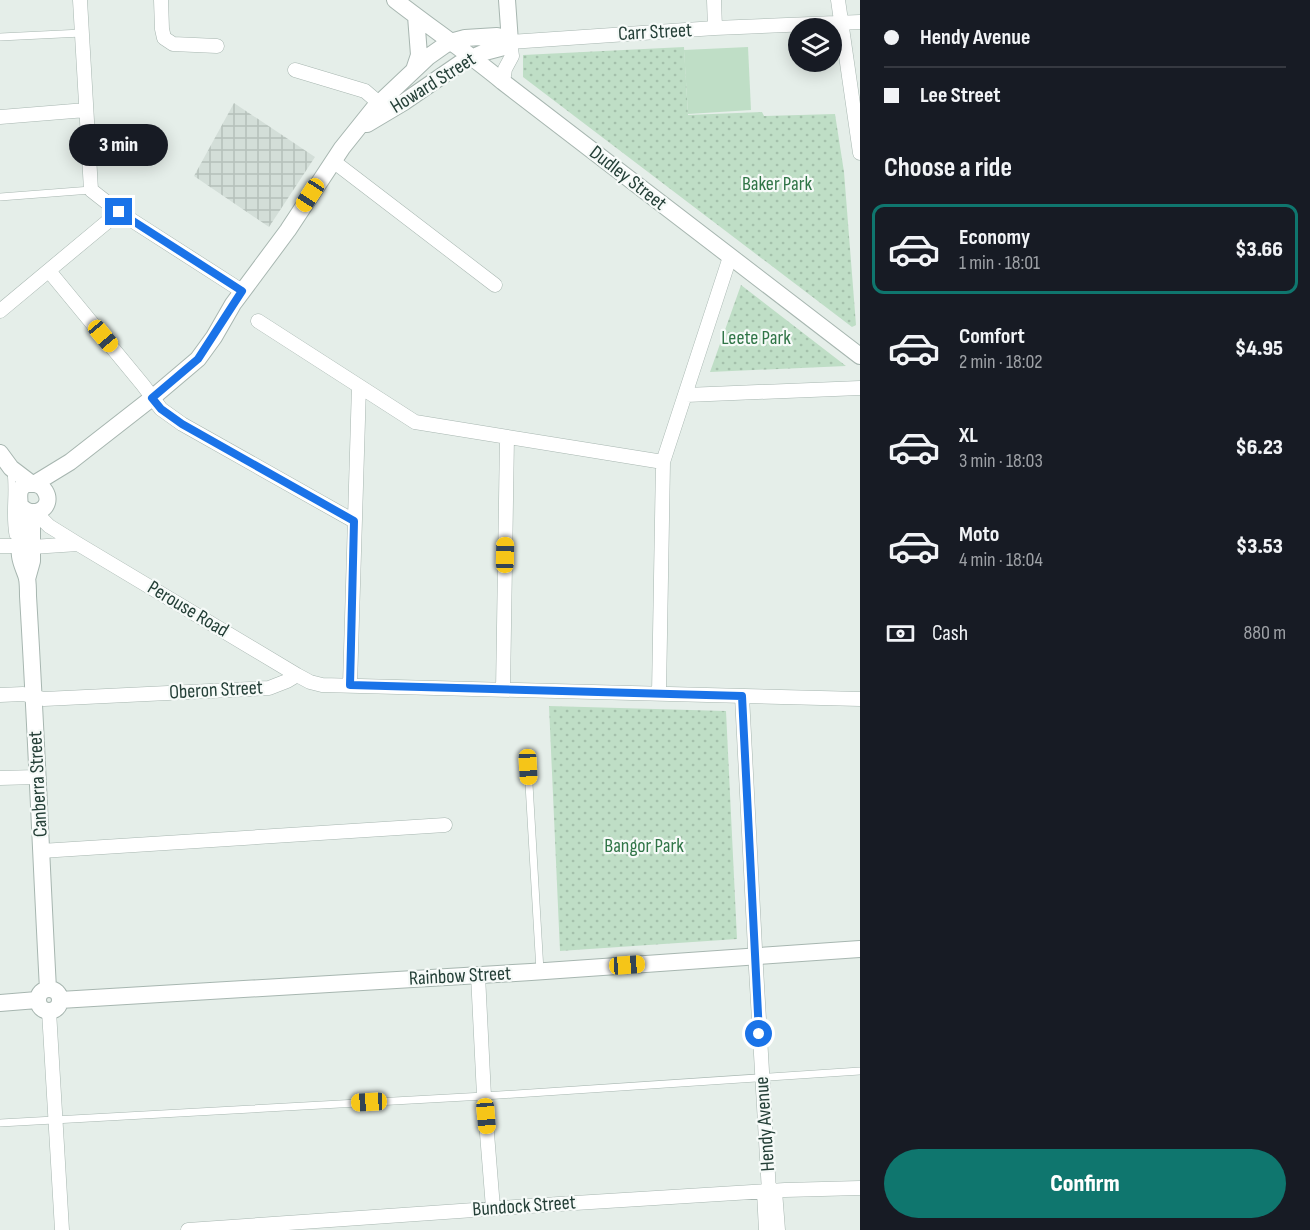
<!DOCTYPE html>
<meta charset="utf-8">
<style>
body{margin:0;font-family:"Sofia Sans Condensed",sans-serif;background:#20242c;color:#f1f3f6;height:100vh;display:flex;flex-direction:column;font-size:22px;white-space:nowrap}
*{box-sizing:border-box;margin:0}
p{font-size:20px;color:#9ea1a6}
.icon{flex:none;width:33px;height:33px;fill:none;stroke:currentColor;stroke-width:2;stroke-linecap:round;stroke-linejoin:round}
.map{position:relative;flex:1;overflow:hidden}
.side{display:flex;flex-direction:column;background:#171b24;width:450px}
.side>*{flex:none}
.banner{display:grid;align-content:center;height:132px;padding:0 24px;background:#171b24}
.buttons{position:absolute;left:788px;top:18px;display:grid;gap:12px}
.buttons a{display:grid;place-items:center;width:54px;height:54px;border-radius:50%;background:#171b24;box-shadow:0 3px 15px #0003;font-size:30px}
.end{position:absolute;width:27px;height:27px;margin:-14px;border:8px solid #1a73e8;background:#fff;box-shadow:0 0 0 3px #fff}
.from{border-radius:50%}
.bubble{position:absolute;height:42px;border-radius:21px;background:#171b24;box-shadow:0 3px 15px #0003;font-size:20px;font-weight:800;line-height:42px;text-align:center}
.car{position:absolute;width:18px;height:36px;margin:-18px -9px;border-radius:8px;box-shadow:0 0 4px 2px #0007;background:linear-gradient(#f5c518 24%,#345 0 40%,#f5c518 0 76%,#345 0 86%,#f5c518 0)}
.banner b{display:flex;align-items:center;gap:21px;height:57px;font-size:22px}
.banner b+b{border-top:2px solid #363941}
.banner i{width:15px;height:15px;background:#f1f3f6}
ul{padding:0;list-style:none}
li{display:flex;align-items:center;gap:18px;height:90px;margin:0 12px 9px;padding:0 12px;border:3px solid transparent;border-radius:12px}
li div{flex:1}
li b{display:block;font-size:22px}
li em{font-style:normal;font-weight:800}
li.selected{border-color:#0f766e}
li>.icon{width:54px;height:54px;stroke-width:1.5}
h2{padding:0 24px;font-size:27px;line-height:72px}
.pay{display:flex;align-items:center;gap:15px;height:66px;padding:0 24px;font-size:22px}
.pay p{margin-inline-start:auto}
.cta{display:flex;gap:12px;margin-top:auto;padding:12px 24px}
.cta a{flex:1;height:69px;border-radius:36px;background:#0f766e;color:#fff;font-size:24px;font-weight:800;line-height:69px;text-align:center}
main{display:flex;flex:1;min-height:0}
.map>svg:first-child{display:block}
</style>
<main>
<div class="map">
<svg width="860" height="1230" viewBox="0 0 860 1230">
<defs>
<pattern id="industrial-grid" width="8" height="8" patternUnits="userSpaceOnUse" patternTransform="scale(1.5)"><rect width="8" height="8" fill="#d3ded8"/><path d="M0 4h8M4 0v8" fill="none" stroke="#b5c0ba"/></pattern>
<pattern id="park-dots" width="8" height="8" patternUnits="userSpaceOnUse" patternTransform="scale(1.5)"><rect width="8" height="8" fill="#bfdec6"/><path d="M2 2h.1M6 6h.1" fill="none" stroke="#a4c0ab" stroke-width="1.8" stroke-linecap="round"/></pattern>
</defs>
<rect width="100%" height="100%" fill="#e5eee9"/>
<path fill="url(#industrial-grid)" d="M 234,103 L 315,157 L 269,227 L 194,176 Z"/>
<path fill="#bfdec6" d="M 748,47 L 751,110 L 688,114 L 684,50 Z"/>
<path fill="url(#park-dots)" d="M 684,47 L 688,115 L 762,112 L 764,116 L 835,114 L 844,172 L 856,325 L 852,327 L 523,77 L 523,55 Z
M 741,285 L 846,366 L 710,372 Z
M 549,706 L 726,711 L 737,939 L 560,951 Z"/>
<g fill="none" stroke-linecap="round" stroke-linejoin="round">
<g stroke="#a7b6b0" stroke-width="8">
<path id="service" d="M 0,37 L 82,33
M 0,197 L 91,190
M 11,472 C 14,493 9,514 13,535
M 528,767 L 540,971
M 0,1123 L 484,1096 L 860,1071"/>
</g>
<g stroke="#a7b6b0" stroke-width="15">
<path id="minor" d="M 80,0 L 91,190 L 119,212 L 242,291
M 161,0 L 162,29 L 164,38 L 173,44 L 217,46
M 714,0 L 715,28
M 838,0 L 860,153
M 295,70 L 365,91 L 379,103
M 503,82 L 505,69 L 512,56 L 510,42 L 715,28 L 860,22
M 0,117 L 86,110
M 333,161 L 495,285
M 49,271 L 143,385 L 161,409 L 182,424 L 354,521
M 0,311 L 119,212
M 258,321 L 415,422 L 663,462
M 686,395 L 860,388
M 35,512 L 49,526 L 78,544 L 297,675 L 310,682 L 322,685 L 860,699
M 0,546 L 20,546
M 32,547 L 78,544
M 350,685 L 359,386
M 503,690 L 507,437
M 659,693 L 663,462 L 730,257
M 0,695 L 23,694 L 44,699 L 269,688 L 287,681 L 297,675
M 742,696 L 756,968 L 769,1192
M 0,778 L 37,777
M 41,851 L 445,825
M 478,975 L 484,1096 L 493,1208
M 49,1011 L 62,1230
M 775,1191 L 778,1230
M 764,1192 L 766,1230
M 188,1230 L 559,1204 L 785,1190 L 860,1188"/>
</g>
<g stroke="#a7b6b0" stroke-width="18">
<path id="tertiary" d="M 395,0 C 431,28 468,53 503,82 L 860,356
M 507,0 L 510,42
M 414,70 L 419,55 L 416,16
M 367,124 L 404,102 L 462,62 L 485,52 L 504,47 L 510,42
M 0,453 L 11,468 L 32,484
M 34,484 L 70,462 L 152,398 L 198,359 L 214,337 L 233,304 L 288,230 L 342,148 L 374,108 L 428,57 L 445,45 L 454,41 L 465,38 L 497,36 L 505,38 L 510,42
M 20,505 C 33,521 55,507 45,491 C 43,487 38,484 34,484 C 12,482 21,504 21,515 C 21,528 18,543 20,556 C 21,564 25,571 27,578 C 28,584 28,590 28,596 C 36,727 41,858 48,989
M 27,579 L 32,561 L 32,520 L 34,512
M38 1000a11 11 0 1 1 22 0a11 11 0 1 1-22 0Z
M 60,1000 L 531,972 L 860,949
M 0,1003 L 37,1000"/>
</g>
<use href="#service" stroke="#fff" stroke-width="7"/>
<use href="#minor" stroke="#fff" stroke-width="14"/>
<use href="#tertiary" stroke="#fff" stroke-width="16"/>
</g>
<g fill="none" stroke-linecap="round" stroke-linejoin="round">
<path stroke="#1a73e8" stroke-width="8" d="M 119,212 L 242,291 L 198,359 L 152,398 L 161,409 L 182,424 L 354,521 L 350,685 L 742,696 L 759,1034"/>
</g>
<g text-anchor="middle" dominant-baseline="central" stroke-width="4.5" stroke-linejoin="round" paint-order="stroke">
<g font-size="20" fill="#243f37" stroke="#f6faf8">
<text transform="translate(655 32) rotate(-3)">Carr Street</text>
<text transform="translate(433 83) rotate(-32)">Howard Street</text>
<text transform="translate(628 178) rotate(38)">Dudley Street</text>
<text transform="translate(188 609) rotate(31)">Perouse Road</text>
<text transform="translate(216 690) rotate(-3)">Oberon Street</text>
<text transform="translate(38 784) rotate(-93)">Canberra Street</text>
<text transform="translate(460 976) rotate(-3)">Rainbow Street</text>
<text transform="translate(765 1124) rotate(-94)">Hendy Avenue</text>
<text transform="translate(524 1206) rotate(-4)">Bundock Street</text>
</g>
<g font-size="20" fill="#307547" stroke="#f6faf8">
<text x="777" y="184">Baker Park</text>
<text x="756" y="338">Leete Park</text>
<text x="644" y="846">Bangor Park</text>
</g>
</g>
</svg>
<div class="buttons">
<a><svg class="icon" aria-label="layers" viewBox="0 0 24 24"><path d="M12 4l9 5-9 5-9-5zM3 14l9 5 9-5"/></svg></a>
</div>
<i class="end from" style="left:759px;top:1034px"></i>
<i class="end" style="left:119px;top:212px"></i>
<div class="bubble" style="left:69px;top:124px;width:99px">3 min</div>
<i class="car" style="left:310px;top:195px;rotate:213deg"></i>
<i class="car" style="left:103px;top:336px;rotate:140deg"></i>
<i class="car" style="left:505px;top:555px;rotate:1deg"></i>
<i class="car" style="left:528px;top:767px;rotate:177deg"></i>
<i class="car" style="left:627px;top:965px;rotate:86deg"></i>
<i class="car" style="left:369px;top:1102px;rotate:267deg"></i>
<i class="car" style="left:486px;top:1116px;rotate:175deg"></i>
</div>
<section class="side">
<div class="banner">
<b><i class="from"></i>Hendy Avenue</b>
<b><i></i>Lee Street</b>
</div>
<h2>Choose a ride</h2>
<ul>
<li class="selected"><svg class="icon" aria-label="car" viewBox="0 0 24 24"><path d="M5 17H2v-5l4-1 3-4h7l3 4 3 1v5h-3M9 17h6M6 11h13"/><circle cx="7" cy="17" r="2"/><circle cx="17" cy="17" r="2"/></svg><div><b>Economy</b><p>1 min · 18:01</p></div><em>$3.66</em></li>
<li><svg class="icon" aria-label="car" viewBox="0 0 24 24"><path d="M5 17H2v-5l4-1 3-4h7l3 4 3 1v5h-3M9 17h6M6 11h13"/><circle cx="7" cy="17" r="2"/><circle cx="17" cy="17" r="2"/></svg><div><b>Comfort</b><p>2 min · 18:02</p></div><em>$4.95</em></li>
<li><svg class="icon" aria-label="car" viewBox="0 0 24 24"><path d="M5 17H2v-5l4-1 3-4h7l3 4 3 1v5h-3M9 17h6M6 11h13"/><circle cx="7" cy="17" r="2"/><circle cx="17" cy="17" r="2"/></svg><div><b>XL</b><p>3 min · 18:03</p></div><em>$6.23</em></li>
<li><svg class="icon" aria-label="car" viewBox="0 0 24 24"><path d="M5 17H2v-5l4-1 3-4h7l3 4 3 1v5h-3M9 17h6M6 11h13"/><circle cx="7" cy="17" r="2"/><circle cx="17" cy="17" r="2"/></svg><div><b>Moto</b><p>4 min · 18:04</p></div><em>$3.53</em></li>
</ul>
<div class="pay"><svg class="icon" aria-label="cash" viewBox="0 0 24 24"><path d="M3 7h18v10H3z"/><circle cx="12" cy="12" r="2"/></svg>Cash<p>880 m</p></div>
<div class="cta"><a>Confirm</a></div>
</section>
</main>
